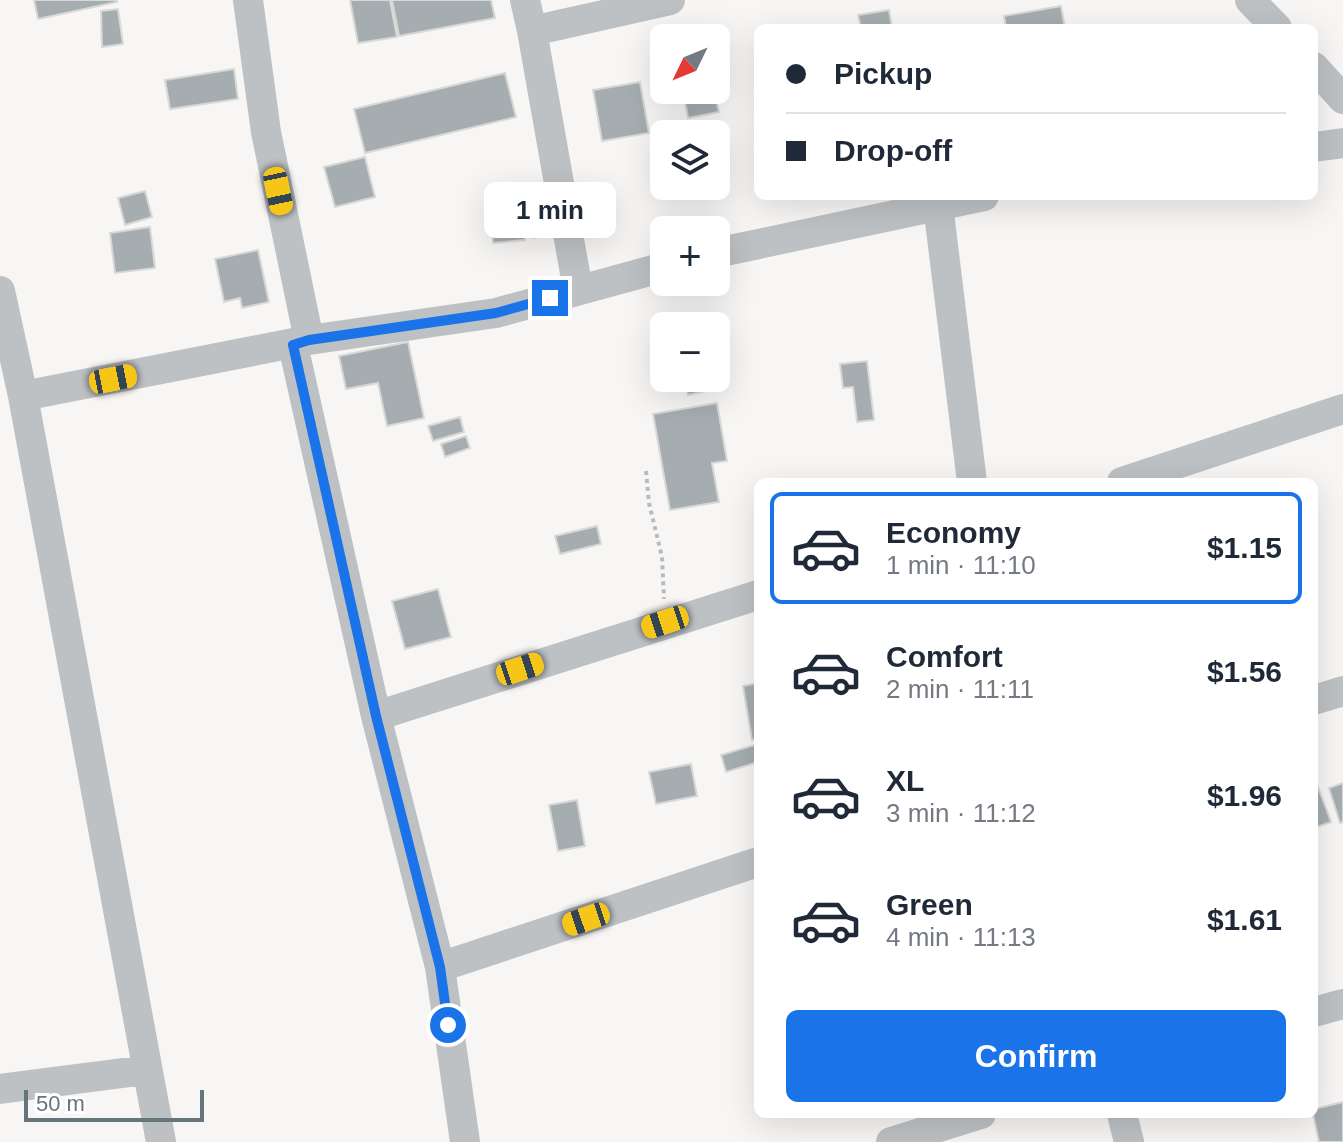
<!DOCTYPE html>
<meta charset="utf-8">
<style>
body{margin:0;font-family:Arial,sans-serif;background:#f6f6f7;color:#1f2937;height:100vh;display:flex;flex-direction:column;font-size:30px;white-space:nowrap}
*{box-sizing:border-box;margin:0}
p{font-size:26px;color:#747a83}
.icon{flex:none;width:44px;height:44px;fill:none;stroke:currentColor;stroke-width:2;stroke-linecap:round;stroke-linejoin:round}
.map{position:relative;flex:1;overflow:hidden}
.details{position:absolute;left:754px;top:478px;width:564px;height:640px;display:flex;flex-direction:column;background:#fff;border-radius:12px;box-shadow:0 8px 32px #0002}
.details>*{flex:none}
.guide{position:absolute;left:754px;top:24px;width:564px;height:176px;border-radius:12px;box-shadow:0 8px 32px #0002;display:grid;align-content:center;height:176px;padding:0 32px;background:#fff}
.needle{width:52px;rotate:227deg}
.controls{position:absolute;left:650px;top:24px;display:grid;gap:16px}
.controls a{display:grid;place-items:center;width:80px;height:80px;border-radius:12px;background:#fff;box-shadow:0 8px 32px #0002;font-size:40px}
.scale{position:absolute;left:24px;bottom:20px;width:180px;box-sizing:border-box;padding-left:8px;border:4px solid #66757c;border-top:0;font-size:22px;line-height:28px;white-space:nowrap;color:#66757c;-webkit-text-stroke:6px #fff;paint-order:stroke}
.end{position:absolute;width:36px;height:36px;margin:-18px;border:10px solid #1a73e8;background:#fff;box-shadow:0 0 0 4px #fff}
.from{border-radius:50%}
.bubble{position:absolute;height:56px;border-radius:12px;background:#fff;box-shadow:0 8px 32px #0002;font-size:26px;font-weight:700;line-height:56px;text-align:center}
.car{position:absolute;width:24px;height:48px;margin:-24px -12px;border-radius:10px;box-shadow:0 0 6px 2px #0007;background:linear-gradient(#f5c518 24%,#345 0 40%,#f5c518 0 76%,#345 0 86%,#f5c518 0)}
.guide b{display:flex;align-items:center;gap:28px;height:76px;font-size:30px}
.guide b+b{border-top:2px solid #e0e1e3}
.guide i{width:20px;height:20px;background:#1f2937}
ul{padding:14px 0 0;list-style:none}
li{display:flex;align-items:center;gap:24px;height:112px;margin:0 16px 12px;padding:0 16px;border:4px solid transparent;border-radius:12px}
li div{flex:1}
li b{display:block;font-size:30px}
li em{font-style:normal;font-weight:700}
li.active{border-color:#1a73e8}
li>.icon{width:72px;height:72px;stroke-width:1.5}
.button{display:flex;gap:16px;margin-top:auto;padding:16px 32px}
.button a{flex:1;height:92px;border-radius:12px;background:#1a73e8;color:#fff;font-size:32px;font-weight:700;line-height:92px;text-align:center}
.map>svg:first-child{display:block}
</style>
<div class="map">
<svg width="1343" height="1142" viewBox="0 0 1343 1142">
<rect width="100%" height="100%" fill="#f7f6f4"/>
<path fill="#a5adb1" stroke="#d8d8d7" stroke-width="2" d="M 34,0 L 117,0 L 117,2 L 38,19 Z
M 350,0 L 390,0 L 397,37 L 358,43 Z
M 392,0 L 491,0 L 495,18 L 399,36 Z
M 1061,6 L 1065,28 L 1006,28 L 1004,16 Z
M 118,9 L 123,44 L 102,47 L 101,11 Z
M 889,10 L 892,28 L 861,28 L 858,15 Z
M 234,69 L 238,99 L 170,109 L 165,80 Z
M 505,73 L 516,117 L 365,153 L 354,109 Z
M 640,82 L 649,133 L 602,141 L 593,90 Z
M 683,90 L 714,90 L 719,112 L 688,118 Z
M 365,157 L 375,197 L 335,207 L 324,167 Z
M 145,191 L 152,217 L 125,225 L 118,198 Z
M 539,195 L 547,235 L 533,238 L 525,198 Z
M 521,203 L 525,240 L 493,243 L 489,206 Z
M 150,227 L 155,268 L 115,273 L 110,233 Z
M 258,250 L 269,302 L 242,308 L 240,298 L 224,302 L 215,259 Z
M 408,342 L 424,418 L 387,426 L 378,383 L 346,389 L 339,356 Z
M 867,361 L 874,420 L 857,422 L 853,387 L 843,388 L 840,364 Z
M 716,362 L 722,387 L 688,395 L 684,378 L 716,378 Z
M 717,403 L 727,461 L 712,463 L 719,502 L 670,510 L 653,414 Z
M 460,417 L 464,432 L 433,441 L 428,426 Z
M 466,436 L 470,448 L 445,457 L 441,444 Z
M 597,526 L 601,544 L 560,554 L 555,536 Z
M 438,589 L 451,637 L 405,649 L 392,601 Z
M 758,683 L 758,739 L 752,740 L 743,686 Z
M 758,744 L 758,762 L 726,772 L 721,755 Z
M 691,764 L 697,796 L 656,804 L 649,772 Z
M 1314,776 L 1331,822 L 1314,828 Z
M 1343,783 L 1343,822 L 1340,823 L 1329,788 Z
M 577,800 L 585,846 L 558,851 L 549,805 Z
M 1343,1102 L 1343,1142 L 1319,1142 L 1313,1114 L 1314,1109 Z"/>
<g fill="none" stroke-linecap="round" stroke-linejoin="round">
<path stroke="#b7bbbc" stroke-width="4" stroke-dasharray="4 4" stroke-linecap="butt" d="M 646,471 L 649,503 L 662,557 L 664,599"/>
<path stroke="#bdc1c4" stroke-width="30" d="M 248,0 L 266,132 L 309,340
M 525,0 L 532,31 L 578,290
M 1250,0 L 1277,28
M 532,31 L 670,0
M 1314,67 L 1343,99
M 1314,147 L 1343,143
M 938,205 L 972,482
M 716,253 L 984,196
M 0,291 L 23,396 L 161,1142
M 293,345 L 376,716 L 758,595
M 23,396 L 309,340 L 496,313 L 664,267
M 1122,482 L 1343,409
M 1314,700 L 1343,691
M 376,716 L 440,967 L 465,1142
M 440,967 L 758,862
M 1314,1012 L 1343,1004
M 0,1089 L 146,1070
M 1122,1114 L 1129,1142
M 891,1142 L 981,1114"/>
</g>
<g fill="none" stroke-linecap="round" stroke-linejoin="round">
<path stroke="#1a73e8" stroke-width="10" d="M 448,1025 L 440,967 L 376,716 L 293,345 L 309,340 L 496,313 L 550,298"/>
</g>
</svg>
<div class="controls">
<a><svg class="needle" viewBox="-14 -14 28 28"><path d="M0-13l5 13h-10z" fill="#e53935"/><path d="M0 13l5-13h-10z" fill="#747a83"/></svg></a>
<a><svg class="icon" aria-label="layers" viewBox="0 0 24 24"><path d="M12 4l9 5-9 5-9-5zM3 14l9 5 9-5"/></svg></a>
<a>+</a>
<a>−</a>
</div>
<div class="scale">50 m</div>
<i class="end from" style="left:448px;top:1025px"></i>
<i class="end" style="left:550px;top:298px"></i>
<div class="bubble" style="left:484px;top:182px;width:132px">1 min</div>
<i class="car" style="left:278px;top:191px;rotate:168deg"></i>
<i class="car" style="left:113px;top:379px;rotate:79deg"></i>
<i class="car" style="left:665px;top:622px;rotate:252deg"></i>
<i class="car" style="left:520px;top:669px;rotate:72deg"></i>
<i class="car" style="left:586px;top:919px;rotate:251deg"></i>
<div class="guide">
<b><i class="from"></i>Pickup</b>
<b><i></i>Drop-off</b>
</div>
<section class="details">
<ul>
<li class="active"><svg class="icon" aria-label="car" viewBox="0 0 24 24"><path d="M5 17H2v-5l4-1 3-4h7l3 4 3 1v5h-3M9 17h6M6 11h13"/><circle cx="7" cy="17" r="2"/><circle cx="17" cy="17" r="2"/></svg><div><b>Economy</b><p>1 min · 11:10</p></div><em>$1.15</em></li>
<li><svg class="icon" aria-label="car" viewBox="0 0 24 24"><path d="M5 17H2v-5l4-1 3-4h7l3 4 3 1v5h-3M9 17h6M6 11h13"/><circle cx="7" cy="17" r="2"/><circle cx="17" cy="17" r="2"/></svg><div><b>Comfort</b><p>2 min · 11:11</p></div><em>$1.56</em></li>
<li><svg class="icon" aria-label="car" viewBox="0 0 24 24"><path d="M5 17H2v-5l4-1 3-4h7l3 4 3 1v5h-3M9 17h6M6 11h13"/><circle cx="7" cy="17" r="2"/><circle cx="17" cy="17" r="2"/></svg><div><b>XL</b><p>3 min · 11:12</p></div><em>$1.96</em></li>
<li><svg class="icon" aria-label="car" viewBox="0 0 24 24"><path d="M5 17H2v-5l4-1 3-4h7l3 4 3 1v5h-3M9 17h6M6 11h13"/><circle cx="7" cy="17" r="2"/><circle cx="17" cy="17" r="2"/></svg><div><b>Green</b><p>4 min · 11:13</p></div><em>$1.61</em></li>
</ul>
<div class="button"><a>Confirm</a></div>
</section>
</div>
